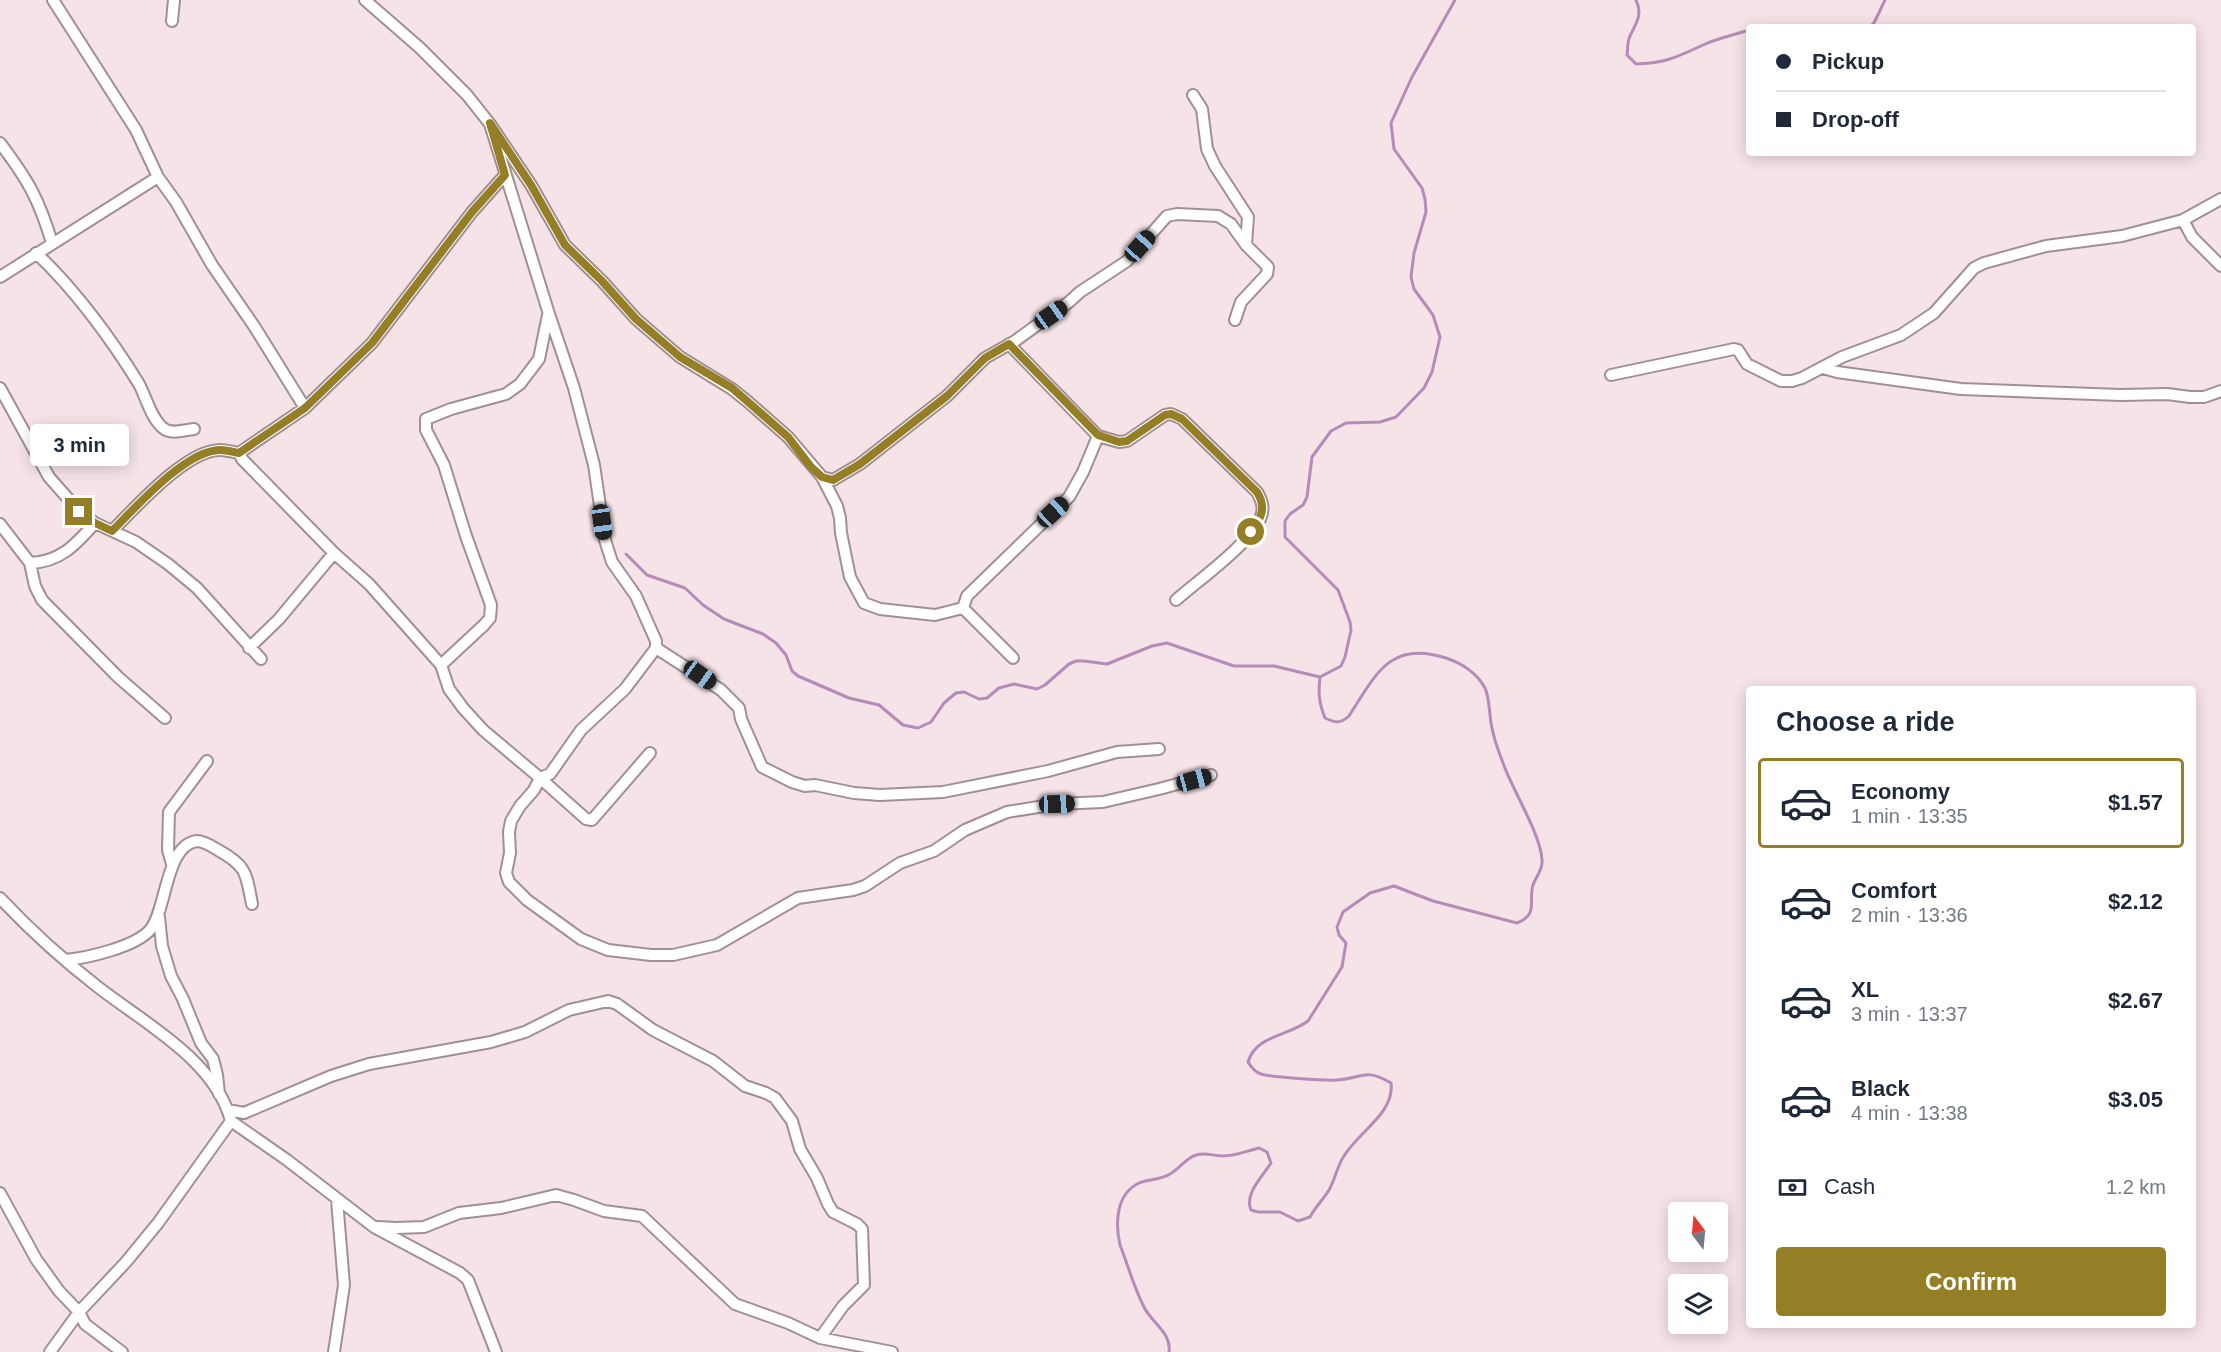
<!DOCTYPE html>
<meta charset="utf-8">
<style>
body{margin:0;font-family:Helvetica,sans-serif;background:#f6f6f7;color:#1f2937;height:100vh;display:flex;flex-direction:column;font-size:22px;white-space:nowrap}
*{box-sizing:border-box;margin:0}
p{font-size:20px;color:#747a83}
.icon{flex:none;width:33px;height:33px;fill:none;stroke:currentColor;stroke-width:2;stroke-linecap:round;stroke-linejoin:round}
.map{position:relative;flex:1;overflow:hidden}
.panel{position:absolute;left:1746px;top:686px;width:450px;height:642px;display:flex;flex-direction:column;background:#fff;border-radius:6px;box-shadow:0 3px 15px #0003}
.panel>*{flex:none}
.top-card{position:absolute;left:1746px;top:24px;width:450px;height:132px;border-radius:6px;box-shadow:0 3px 15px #0003;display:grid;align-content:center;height:132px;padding:0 30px;background:#fff}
.needle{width:39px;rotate:344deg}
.tools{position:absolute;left:1668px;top:1202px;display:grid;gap:12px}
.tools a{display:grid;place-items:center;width:60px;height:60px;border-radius:6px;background:#fff;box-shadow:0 3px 15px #0003;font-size:30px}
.end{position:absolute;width:27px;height:27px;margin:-14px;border:8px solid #947f26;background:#fff;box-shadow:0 0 0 3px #fff}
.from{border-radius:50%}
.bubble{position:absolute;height:42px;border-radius:6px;background:#fff;box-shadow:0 3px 15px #0003;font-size:20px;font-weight:700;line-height:42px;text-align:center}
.car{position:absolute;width:18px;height:36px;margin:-18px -9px;border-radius:8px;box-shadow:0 0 4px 2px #0007;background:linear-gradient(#222 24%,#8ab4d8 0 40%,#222 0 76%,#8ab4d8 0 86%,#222 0)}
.top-card b{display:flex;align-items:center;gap:21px;height:57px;font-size:22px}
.top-card b+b{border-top:2px solid #e0e1e3}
.top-card i{width:15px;height:15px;background:#1f2937}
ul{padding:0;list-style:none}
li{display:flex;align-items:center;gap:18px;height:90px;margin:0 12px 9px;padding:0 18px;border:3px solid transparent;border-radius:6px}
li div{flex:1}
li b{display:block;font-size:22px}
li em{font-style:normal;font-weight:700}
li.selected{border-color:#947f26}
li>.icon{width:54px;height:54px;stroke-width:1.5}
h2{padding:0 30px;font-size:27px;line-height:72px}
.pay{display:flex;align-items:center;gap:15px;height:66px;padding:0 30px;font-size:22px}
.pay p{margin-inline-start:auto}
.cta{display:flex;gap:12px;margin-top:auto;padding:12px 30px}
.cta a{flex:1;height:69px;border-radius:6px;background:#947f26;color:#fff;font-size:24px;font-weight:700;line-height:69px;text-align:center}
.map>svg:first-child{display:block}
</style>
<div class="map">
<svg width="2221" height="1352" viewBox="0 0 2221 1352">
<rect width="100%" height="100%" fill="#f6e3e7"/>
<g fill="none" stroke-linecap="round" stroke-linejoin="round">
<path stroke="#b58bb7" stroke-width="3" d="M 1636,0 C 1643,15 1636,23 1630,36 C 1627,42 1628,49 1627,55 L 1636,64 C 1666,63 1677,57 1703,45 C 1718,38 1734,35 1749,30
M 1869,27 L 1874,23 L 1885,0
M 626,554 L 647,575 L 685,588 L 703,605 L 724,619 L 763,634 L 776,643 L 786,655 L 792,671 L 798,676 L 849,698 L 879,705 L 903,725 L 918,728 L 931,722 L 944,703 L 956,693 L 964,692 L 979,699 L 987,698 L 999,688 L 1014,684 L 1037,689 L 1045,685 L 1069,664 L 1076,661 L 1084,661 L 1107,664 L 1152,646 L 1167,643 L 1234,666 L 1274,666 L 1320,677
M 1320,677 L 1341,666 L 1345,657 L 1351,630 L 1350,622 L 1338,590 L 1285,537 L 1285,521 L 1290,514 L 1303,505 L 1307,497 L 1312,457 L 1331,431 L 1346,423 L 1380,422 L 1396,417 L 1424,388 L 1432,372 L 1440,337 L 1433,315 L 1414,289 L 1411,277 L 1414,253 L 1426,212 L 1425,199 L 1422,188 L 1394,149 L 1391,123 L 1412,77 L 1455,0
M 1169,1352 C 1172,1333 1151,1322 1144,1307 C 1134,1288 1128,1265 1120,1245 C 1115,1223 1116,1194 1139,1183 C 1148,1179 1161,1180 1170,1174 C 1179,1169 1186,1158 1196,1155 C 1206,1152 1213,1156 1223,1156 C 1235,1156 1247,1151 1259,1148 L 1267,1152 L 1271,1163 C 1262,1177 1244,1194 1251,1210 L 1258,1212 L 1280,1212 L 1298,1221 L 1310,1217 C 1315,1207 1323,1200 1329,1190 C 1335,1180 1337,1166 1344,1156 C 1358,1132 1395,1113 1391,1083 C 1364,1067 1362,1079 1337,1080 C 1327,1081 1269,1077 1261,1074 C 1255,1072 1251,1067 1248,1062 C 1256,1035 1289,1036 1308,1021 L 1342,967 L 1346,943 L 1339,935 L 1337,927 L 1343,912 L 1370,893 L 1394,886 L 1433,901 L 1517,923 C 1539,914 1528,902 1533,885 C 1536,876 1543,870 1542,860 C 1541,835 1512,789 1503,763 C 1499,752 1494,740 1492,728 C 1489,716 1490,698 1485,688 C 1477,673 1461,663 1446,658 C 1390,640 1376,674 1349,716 C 1340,724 1336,723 1325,718 C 1319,703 1318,693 1320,677"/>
<g stroke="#a19093" stroke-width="14">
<path id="minor" d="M 53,0 L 136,130 L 158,177 L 176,202 L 212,265 L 254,326 L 305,408
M 365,0 L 420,48 L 467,95 L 490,124 L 531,185 L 565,245 L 602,281 L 636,319 L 680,357 L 732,389 L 747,401 L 788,437 L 822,477 L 833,480 L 860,464 L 947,396 L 985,358 L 1015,341 L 1069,302 L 1080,292 L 1127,261 L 1167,216 L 1177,214 L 1218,216 L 1231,224 L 1246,245
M 172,21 L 174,0
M 1193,95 L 1202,109 L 1207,149 L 1215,166 L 1248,217 L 1246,245 L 1268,267 L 1267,274 L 1241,302 L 1235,320
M 0,143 C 28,180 39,199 52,243
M 2183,220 L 2192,237 L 2221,266
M 36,253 C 74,288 112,340 139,384 C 146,397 151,418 163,428 C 171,435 184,430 194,429
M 0,277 L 158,177
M 1009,344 L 1098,436 L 1119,442 L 1127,441 L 1165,415 L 1171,414 L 1182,419 L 1257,492 C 1262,501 1265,509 1260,519 C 1247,546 1200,579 1176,600
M 1823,368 L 1837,372 L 1961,389 L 2121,395 L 2167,394 L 2190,397 L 2204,397 L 2221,391
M 1611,375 L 1734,349 L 1738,350 L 1747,364 L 1781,381 L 1792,381 L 1802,378 L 1842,357 L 1901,335 L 1934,313 L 1974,268 L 1984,263 L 2046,246 L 2122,236 L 2183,220 L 2221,199
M 0,388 L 49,477 L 79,511 L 95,523 L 136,542 L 168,564 L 197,588 L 261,659
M 239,453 L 305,408 L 372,343 L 472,212 L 505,175
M 822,477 L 837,506 L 840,518 L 841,533 L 850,577 L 864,603 L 880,609 L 935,615 L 963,608 L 1013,658
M 0,524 L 30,563 C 61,562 76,544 95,523
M 112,531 C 135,508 186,450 220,450 C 226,450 233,452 239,453 L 242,459 L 334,553 L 369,584 L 441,665 L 449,689 L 463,708 L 483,730 L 540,778 L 550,774 L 581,730 L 625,689 L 656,648 L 656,641 L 636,596 L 612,562 L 605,540 L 594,465 L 574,388 L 549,314 L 490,124
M 30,563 L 35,586 L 42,600 L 118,677 L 165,718
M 963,608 L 967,596 L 1069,497 L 1083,472 L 1098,436
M 249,648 L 279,619 L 334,553
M 656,648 L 721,690 L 739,708 L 741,719 L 762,767 L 792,782 L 805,786 L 815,785 L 854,793 L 880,795 L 943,792 L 1048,771 L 1117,752 L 1159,749
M 441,665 L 484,625 L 490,618 L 491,605 L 466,536 L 444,465 L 426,430 L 426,419 L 451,409 L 506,394 L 520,384 L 539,359 L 548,315
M 650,753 L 592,820 L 586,819 L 540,778 L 534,790 L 520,806 L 511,821 L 509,832 L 510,853 L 506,873 L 509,882 L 527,900 L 581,939 L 608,950 L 651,955 L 673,955 L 717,945 L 798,898 L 853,890 L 865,886 L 900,863 L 934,851 L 965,830 L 1007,812 L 1057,804 L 1103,802 L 1159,789 L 1211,775
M 172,864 L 168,850 L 169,812 L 207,761
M 0,898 C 30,930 63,960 98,987 C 144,1023 215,1060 231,1121 L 287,1160 L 374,1227 L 460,1273 L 468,1280 L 496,1352
M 159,917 L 162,946 L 171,976 L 183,999 L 201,1043 L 213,1059 L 217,1075 L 219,1094
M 65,960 C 87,958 135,947 150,930 C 167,910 165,845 197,841 C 204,841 213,847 218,850 C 247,866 246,873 252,904
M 228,1110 L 244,1113 L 331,1076 L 369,1064 L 491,1042 L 525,1032 L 569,1010 L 608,1001 L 617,1004 L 653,1030 L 713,1061 L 745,1086 L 766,1093 L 775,1098 L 792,1121 L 800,1149 L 817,1178 L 828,1204 L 833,1212 L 857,1224 L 862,1229 L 864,1285 L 843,1306 L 820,1338
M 0,1193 L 36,1259 L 59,1291 L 79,1312 L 85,1324 L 122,1352
M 378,1227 L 396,1228 L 424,1227 L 459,1213 L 501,1208 L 556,1195 L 574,1200 L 604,1211 L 642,1216 L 735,1304 L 788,1323 L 820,1338 L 892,1352
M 50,1352 L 79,1312 L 126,1262 L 158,1223 L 231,1121
M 334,1352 L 344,1285 L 337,1200"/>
</g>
<use href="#minor" stroke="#fff" stroke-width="10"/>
</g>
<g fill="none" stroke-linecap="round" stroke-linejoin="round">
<path stroke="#947f26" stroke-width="8" d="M 79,512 L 95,523 L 112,531 C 135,508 186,450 220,450 C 226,450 233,452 239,453 L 305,408 L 372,343 L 472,212 L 505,175 L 490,123 L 531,185 L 565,245 L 602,281 L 636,319 L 680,357 L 732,388 L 747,401 L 788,437 L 811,467 L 822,477 L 833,480 L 860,464 L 947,396 L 985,358 L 1009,344 L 1098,435 L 1119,442 L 1127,441 L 1165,415 L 1171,414 L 1182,419 L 1257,492 C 1267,508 1261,518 1251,532"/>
</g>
</svg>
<div class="tools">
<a><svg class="needle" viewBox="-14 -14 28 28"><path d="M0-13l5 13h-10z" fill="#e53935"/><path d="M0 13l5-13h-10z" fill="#747a83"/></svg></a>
<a><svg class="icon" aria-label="layers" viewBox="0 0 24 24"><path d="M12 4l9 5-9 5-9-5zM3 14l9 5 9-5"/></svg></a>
</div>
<i class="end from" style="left:1251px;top:532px"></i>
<i class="end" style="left:79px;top:512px"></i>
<div class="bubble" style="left:30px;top:424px;width:99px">3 min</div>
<i class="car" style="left:1140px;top:246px;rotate:42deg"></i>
<i class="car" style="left:1051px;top:315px;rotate:55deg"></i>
<i class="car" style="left:1053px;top:512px;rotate:47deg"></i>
<i class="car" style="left:602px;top:522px;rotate:172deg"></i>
<i class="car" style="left:700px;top:675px;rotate:125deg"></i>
<i class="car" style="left:1194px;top:780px;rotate:75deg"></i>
<i class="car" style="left:1057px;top:804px;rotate:88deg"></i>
<div class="top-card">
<b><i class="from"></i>Pickup</b>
<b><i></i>Drop-off</b>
</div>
<section class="panel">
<h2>Choose a ride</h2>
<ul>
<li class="selected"><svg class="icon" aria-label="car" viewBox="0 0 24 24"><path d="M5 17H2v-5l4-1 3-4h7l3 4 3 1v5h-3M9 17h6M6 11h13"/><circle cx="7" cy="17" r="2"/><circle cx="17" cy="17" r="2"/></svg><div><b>Economy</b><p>1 min · 13:35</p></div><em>$1.57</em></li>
<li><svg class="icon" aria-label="car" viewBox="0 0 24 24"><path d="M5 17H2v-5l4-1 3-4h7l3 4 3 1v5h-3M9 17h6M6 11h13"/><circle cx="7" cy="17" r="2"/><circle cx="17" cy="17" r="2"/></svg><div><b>Comfort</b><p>2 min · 13:36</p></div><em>$2.12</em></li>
<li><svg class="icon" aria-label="car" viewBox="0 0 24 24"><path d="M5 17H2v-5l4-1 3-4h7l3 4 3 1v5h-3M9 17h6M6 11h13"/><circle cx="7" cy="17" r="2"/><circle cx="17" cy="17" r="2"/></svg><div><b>XL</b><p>3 min · 13:37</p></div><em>$2.67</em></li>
<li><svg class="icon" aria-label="car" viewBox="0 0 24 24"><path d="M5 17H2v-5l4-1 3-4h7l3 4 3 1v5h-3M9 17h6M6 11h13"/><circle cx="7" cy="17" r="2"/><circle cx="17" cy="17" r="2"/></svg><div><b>Black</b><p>4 min · 13:38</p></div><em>$3.05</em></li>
</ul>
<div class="pay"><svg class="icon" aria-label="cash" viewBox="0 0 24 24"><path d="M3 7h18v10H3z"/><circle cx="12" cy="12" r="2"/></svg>Cash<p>1.2 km</p></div>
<div class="cta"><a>Confirm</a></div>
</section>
</div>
